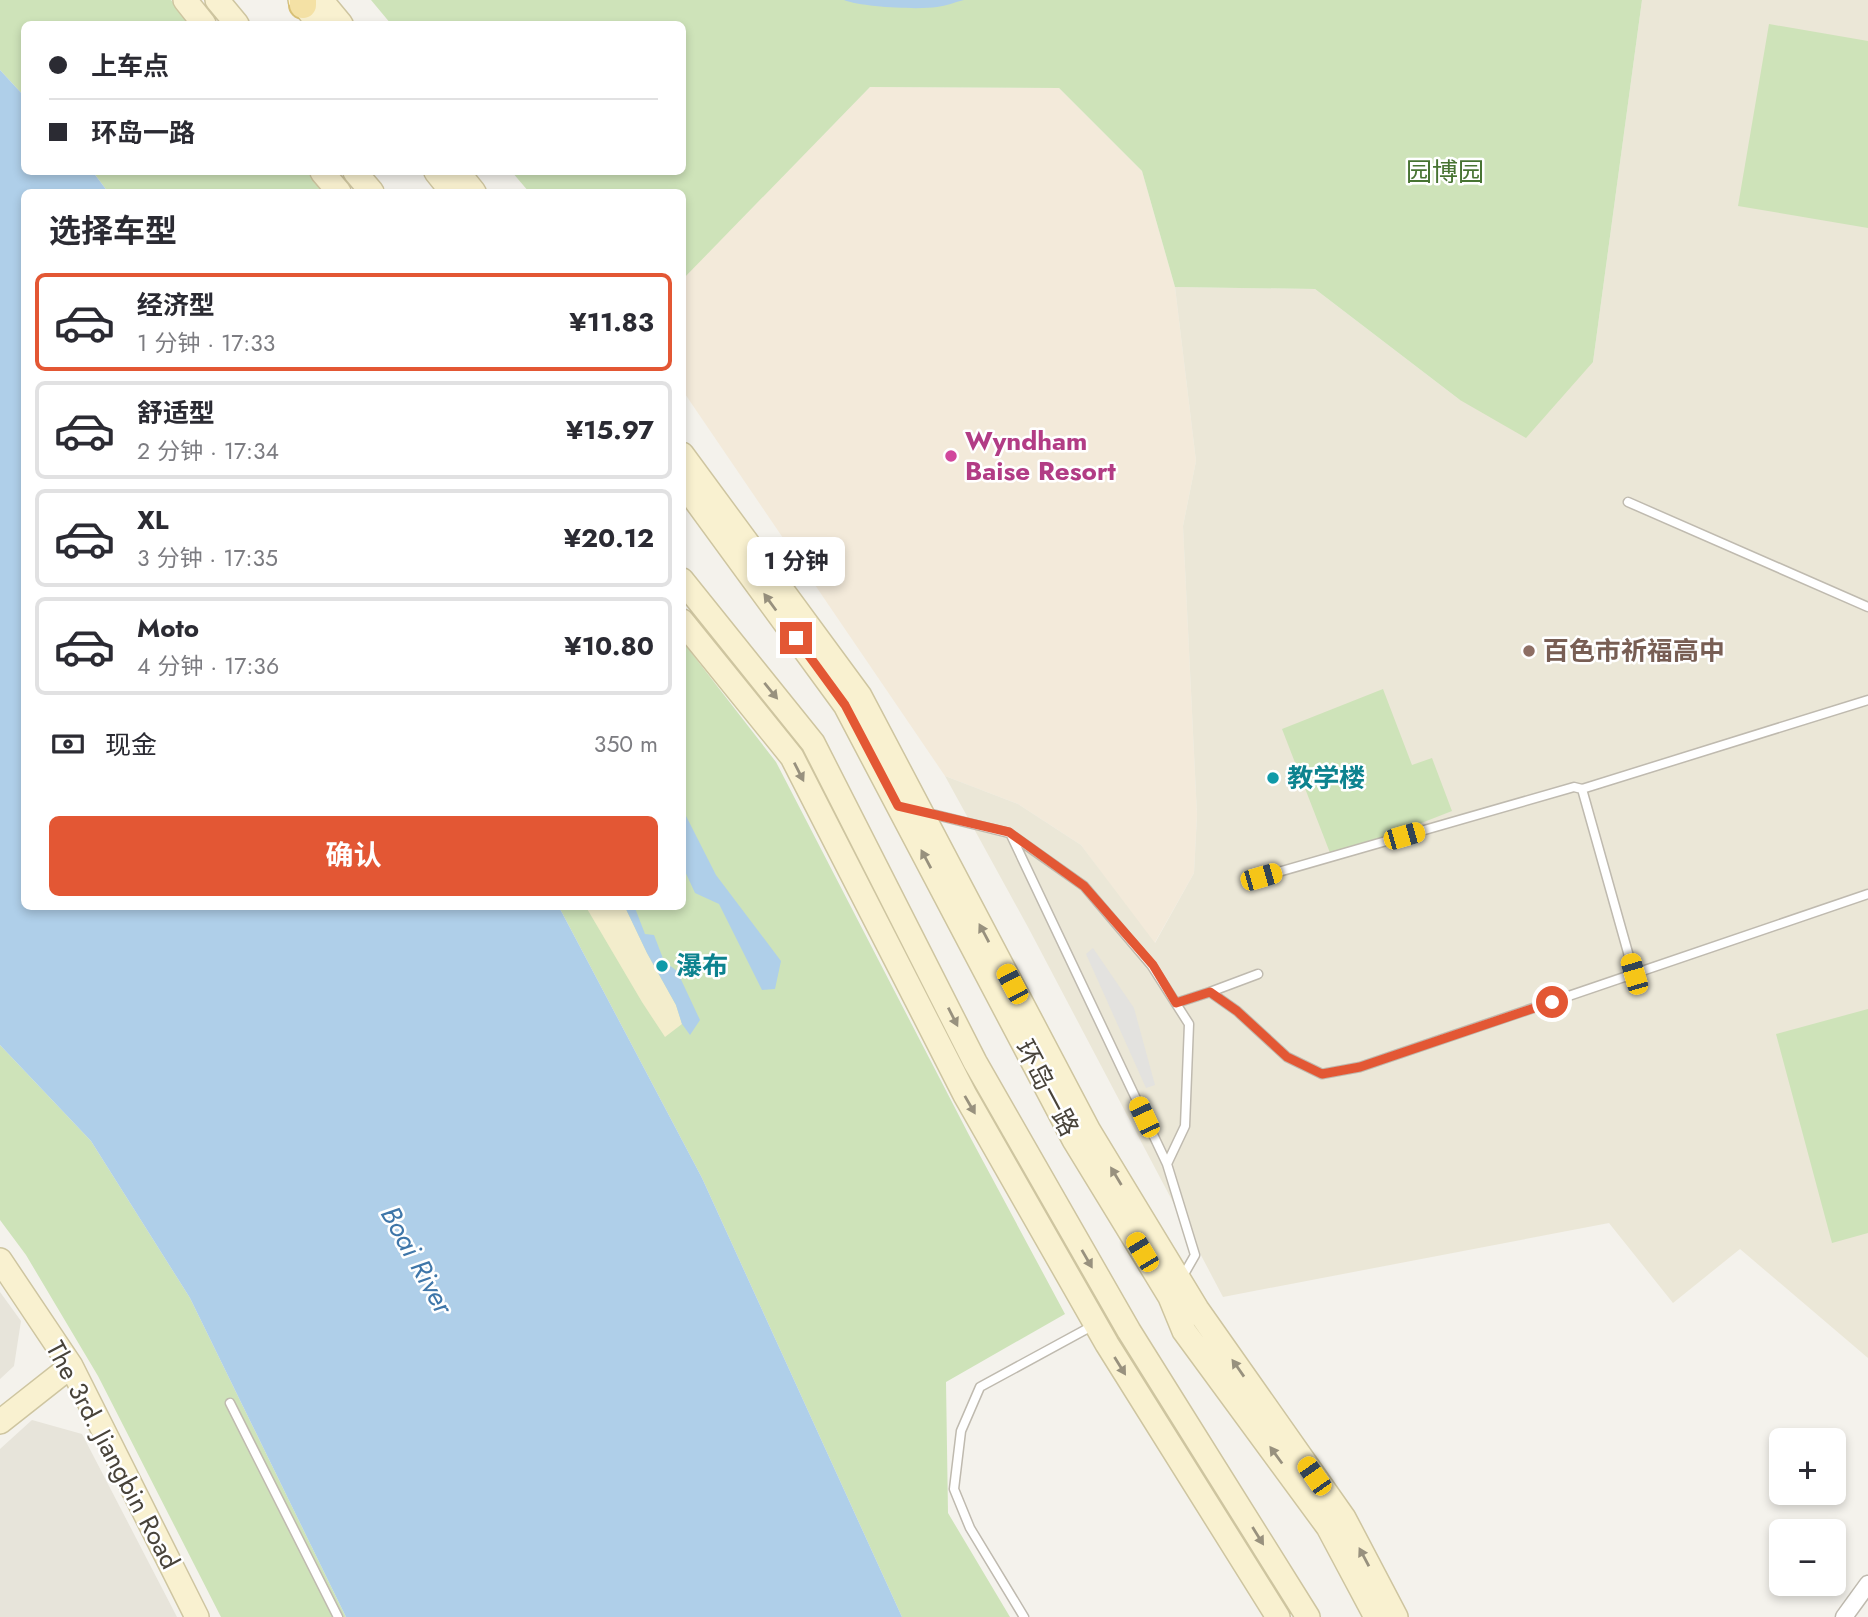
<!DOCTYPE html>
<html lang="zh">
<meta charset="utf-8">
<style>
body{margin:0;font-family:Jost,"Noto Sans SC",sans-serif;background:#f2f2f3;color:#2b2b33;height:100vh;display:flex;flex-direction:column;font-size:26px;white-space:nowrap}
*{box-sizing:border-box;margin:0}
p{font-size:23px;color:#7c7c81}
.icon{flex:none;width:38px;height:38px;fill:none;stroke:currentColor;stroke-width:2;stroke-linecap:round;stroke-linejoin:round}
.map{position:relative;flex:1;overflow:hidden}
.details{position:absolute;left:21px;top:189px;width:665px;height:721px;display:flex;flex-direction:column;background:#fff;border-radius:10px;box-shadow:0 4px 10px #0003}
.details>*{flex:none}
.top-card{position:absolute;left:21px;top:21px;width:665px;height:154px;border-radius:10px;box-shadow:0 4px 10px #0003;display:grid;align-content:center;height:154px;padding:0 28px;background:#fff}
.tools{position:absolute;left:1769px;top:1428px;display:grid;gap:14px}
.tools a{display:grid;place-items:center;width:77px;height:77px;border-radius:10px;background:#fff;box-shadow:0 4px 10px #0003;font-size:35px}
.end{position:absolute;width:32px;height:32px;margin:-16px;border:9px solid #e35734;background:#fff;box-shadow:0 0 0 4px #fff}
.from{border-radius:50%}
.bubble{position:absolute;height:49px;border-radius:10px;background:#fff;box-shadow:0 4px 10px #0003;font-size:23px;font-weight:700;line-height:49px;text-align:center}
.car{position:absolute;width:21px;height:42px;margin:-21px -10px;border-radius:9px;box-shadow:0 0 5px 2px #0007;background:linear-gradient(#f5c518 24%,#345 0 40%,#f5c518 0 76%,#345 0 86%,#f5c518 0)}
.top-card b{display:flex;align-items:center;gap:24px;height:66px;font-size:26px}
.top-card b+b{border-top:2px solid #e1e1e2}
.top-card i{width:18px;height:18px;background:#2b2b33}
ul{padding:0;list-style:none}
li{display:flex;align-items:center;gap:21px;height:98px;margin:0 14px 10px;padding:0 14px;border:4px solid #e1e1e2;border-radius:10px}
li div{flex:1}
li b{display:block;font-size:26px}
li em{font-style:normal;font-weight:700}
li.on{border-color:#e35734}
li>.icon{width:63px;height:63px;stroke-width:1.5}
h2{padding:0 28px;font-size:32px;line-height:84px}
.pay{display:flex;align-items:center;gap:18px;height:77px;padding:0 28px;font-size:26px}
.pay p{margin-inline-start:auto}
.action{display:flex;gap:14px;margin-top:auto;padding:14px 28px}
.action a{flex:1;height:80px;border-radius:10px;background:#e35734;color:#fff;font-size:28px;font-weight:700;line-height:80px;text-align:center}
.map>svg:first-child{display:block}
</style>
<div class="map">
<svg width="1868" height="1617" viewBox="0 0 1868 1617">
<rect width="100%" height="100%" fill="#f4f2ec"/>
<path fill="#e7e4da" d="M 0,1292 L 21,1321 L 14,1366 L 0,1379 Z
M 32,1420 L 82,1434 L 177,1617 L 0,1617 L 0,1449 Z"/>
<path fill="#f3eada" d="M 870,87 L 1059,88 L 1142,171 L 1175,287 L 1196,461 L 1183,526 L 1197,815 L 1194,873 L 1154,944 L 1081,845 L 1018,804 L 945,776 L 683,391 L 682,279 Z"/>
<path fill="#ebe7d7" d="M 1642,0 L 1868,0 L 1868,1358 L 1740,1249 L 1673,1303 L 1609,1223 L 1223,1297 L 1029,929 L 945,776 L 1018,804 L 1081,845 L 1155,943 L 1194,873 L 1197,815 L 1183,526 L 1196,461 L 1175,287 L 1315,289 L 1460,400 L 1593,362 Z"/>
<path fill="#cee3b9" d="M 0,0 L 171,0 L 191,24 L 24,24 L 24,96 L 0,70 Z
M 371,0 L 1642,0 L 1593,362 L 1526,438 L 1460,400 L 1315,289 L 1175,287 L 1142,171 L 1059,88 L 870,87 L 683,279 L 682,192 L 529,192 L 512,172 L 682,172 L 682,24 L 391,24 Z
M 1769,24 L 1868,41 L 1868,228 L 1738,206 Z
M 93,172 L 309,172 L 325,192 L 108,192 Z
M 683,642 L 776,762 L 969,1135 L 1065,1314 L 946,1382 L 948,1513 L 1010,1617 L 902,1617 L 702,1178 L 559,907 L 682,906 Z
M 1383,689 L 1412,765 L 1432,758 L 1452,811 L 1332,858 L 1282,729 Z
M 1868,1009 L 1868,1233 L 1832,1243 L 1776,1034 Z
M 0,1045 L 91,1141 L 190,1298 L 346,1617 L 221,1617 L 98,1376 L 26,1255 L 0,1220 Z"/>
<path fill="#f3edcc" d="M 586,907 L 625,907 L 647,953 L 676,1005 L 682,1024 L 665,1037 L 642,1002 Z"/>
<path fill="#e3e2df" d="M 1093,948 L 1134,1008 L 1155,1085 L 1146,1088 L 1086,954 Z"/>
<path fill="#afcfe9" d="M 844,0 L 964,0 C 955,2 946,6 937,7 C 918,10 861,7 844,0 Z
M 0,70 L 24,96 L 24,172 L 93,172 L 108,192 L 24,192 L 24,906 L 559,907 L 702,1178 L 902,1617 L 346,1617 L 190,1298 L 91,1141 L 0,1045 Z
M 682,808 L 716,875 L 781,961 L 775,989 L 762,990 L 719,904 L 695,893 L 683,867 Z
M 625,907 L 636,907 L 635,908 L 645,934 L 654,935 L 664,961 L 677,971 L 700,1020 L 690,1035 L 682,1024 L 676,1005 L 647,953 Z"/>
<g fill="none" stroke-linecap="round" stroke-linejoin="round">
<g stroke="#bfbaaf" stroke-width="11">
<path id="lane" d="M 1628,502 L 1868,607
M 1582,789 L 1634,974
M 928,813 L 1009,833 L 1084,886 L 1152,966 L 1189,1024 L 1185,1126 L 1167,1164 L 1195,1255 L 1183,1276
M 1011,835 L 1167,1164
M 1261,877 L 1574,787 L 1582,789 L 1868,700
M 1210,992 L 1258,974
M 1176,1003 L 1210,992 L 1237,1011 L 1287,1057 L 1322,1074 L 1360,1067 L 1868,894
M 230,1403 L 338,1617
M 1024,1617 L 970,1528 L 954,1489 L 961,1431 L 980,1387 L 1094,1325"/>
</g>
<g stroke="#bfbaaf" stroke-width="19">
<path id="street" d="M 1844,1617 L 1868,1584"/>
</g>
<g stroke="#cec5a0" stroke-width="26">
<path id="secondary" d="M 185,0 L 204,24
M 217,0 L 237,24
M 300,0 L 319,24
M 321,0 L 341,24
M 322,172 L 339,192
M 355,172 L 372,192
M 436,172 L 452,192
M 458,172 L 474,192
M 682,454 L 860,696 L 1089,1131 L 1197,1309 L 1344,1518 L 1396,1617
M 682,482 L 845,705 L 1074,1140 L 1170,1297 L 1184,1331 L 1328,1527 L 1376,1617
M 682,580 L 813,743 L 975,1062 L 1129,1331 L 1308,1617
M 682,621 L 792,757 L 965,1095 L 1107,1344 L 1278,1617
M 0,1260 L 71,1366 L 197,1617
M 0,1422 L 71,1366"/>
</g>
<g stroke="#d8c076" stroke-width="30">
<path id="primary" d="M 303,0 L 303,5"/>
</g>
<use href="#lane" stroke="#fff" stroke-width="8"/>
<use href="#street" stroke="#fff" stroke-width="16"/>
<use href="#secondary" stroke="#f9f1d0" stroke-width="23"/>
<use href="#primary" stroke="#f4e1a5" stroke-width="26"/>
</g>
<defs><path id="oneway-solid" d="M-6-.8H1V-3.2L6.5 0L1 3.2V.8H-6Z" transform="scale(1.75)"/></defs>
<g fill="#98917e">
<use href="#oneway-solid" transform="translate(770 602) rotate(-126)"/>
<use href="#oneway-solid" transform="translate(771 691) rotate(51)"/>
<use href="#oneway-solid" transform="translate(799 772) rotate(63)"/>
<use href="#oneway-solid" transform="translate(926 859) rotate(-118)"/>
<use href="#oneway-solid" transform="translate(984 933) rotate(-118)"/>
<use href="#oneway-solid" transform="translate(953 1017) rotate(63)"/>
<use href="#oneway-solid" transform="translate(970 1105) rotate(60)"/>
<use href="#oneway-solid" transform="translate(1116 1176) rotate(-121)"/>
<use href="#oneway-solid" transform="translate(1087 1259) rotate(60)"/>
<use href="#oneway-solid" transform="translate(1120 1366) rotate(58)"/>
<use href="#oneway-solid" transform="translate(1238 1368) rotate(-125)"/>
<use href="#oneway-solid" transform="translate(1276 1455) rotate(-126)"/>
<use href="#oneway-solid" transform="translate(1258 1536) rotate(58)"/>
<use href="#oneway-solid" transform="translate(1364 1557) rotate(-118)"/>
</g>
<g fill="none" stroke-linecap="round" stroke-linejoin="round">
<path stroke="#e35734" stroke-width="9" d="M 796,638 L 845,705 L 898,806 L 1009,832 L 1084,886 L 1153,965 L 1176,1003 L 1210,992 L 1237,1011 L 1287,1057 L 1322,1074 L 1360,1067 L 1552,1002"/>
</g>
<circle fill="#d1479c" stroke="#fff" stroke-width="2.5" cx="951" cy="456" r="7"/>
<circle fill="#8d6e63" stroke="#fff" stroke-width="2.5" cx="1529" cy="651" r="7"/>
<g fill="#0f9aa8" stroke="#fff" stroke-width="2.5">
<circle cx="1273" cy="778" r="7"/>
<circle cx="662" cy="966" r="7"/>
</g>
<g text-anchor="middle" dominant-baseline="central" stroke-width="5" stroke-linejoin="round" paint-order="stroke">
<g font-size="26" fill="#487433" stroke="#fff">
<text x="1445" y="172">园博园</text>
</g>
<g font-size="26" font-weight="bold" fill="#b23c85" stroke="#fff" text-anchor="start">
<text x="965" y="441">Wyndham<tspan x="965" dy="30">Baise Resort</tspan></text>
</g>
<g font-size="26" font-weight="bold" fill="#785e54" stroke="#fff" text-anchor="start">
<text x="1543" y="651">百色市祈福高中</text>
</g>
<g font-size="26" font-weight="bold" fill="#0d838f" stroke="#fff" text-anchor="start">
<text x="1287" y="778">教学楼</text>
<text x="676" y="966">瀑布</text>
</g>
<g font-size="26" fill="#48433a" stroke="#fff">
<text transform="translate(1047 1088) rotate(62)">环岛一路</text>
<text transform="translate(113 1455) rotate(62)">The 3rd. Jiangbin Road</text>
</g>
<g font-size="28" font-style="italic" fill="#3e76a9" stroke="#fff">
<text transform="translate(417 1260) rotate(61)">Boai River</text>
</g>
</g>
</svg>
<div class="tools">
<a>+</a>
<a>−</a>
</div>
<i class="end from" style="left:1552px;top:1002px"></i>
<i class="end" style="left:796px;top:638px"></i>
<div class="bubble" style="left:747px;top:537px;width:98px">1 分钟</div>
<i class="car" style="left:1404px;top:836px;rotate:74deg"></i>
<i class="car" style="left:1261px;top:877px;rotate:74deg"></i>
<i class="car" style="left:1634px;top:974px;rotate:344deg"></i>
<i class="car" style="left:1012px;top:984px;rotate:332deg"></i>
<i class="car" style="left:1144px;top:1117px;rotate:335deg"></i>
<i class="car" style="left:1142px;top:1252px;rotate:329deg"></i>
<i class="car" style="left:1314px;top:1476px;rotate:325deg"></i>
<div class="top-card">
<b><i class="from"></i>上车点</b>
<b><i></i>环岛一路</b>
</div>
<section class="details">
<h2>选择车型</h2>
<ul>
<li class="on"><svg class="icon" aria-label="car" viewBox="0 0 24 24"><path d="M5 17H2v-5l4-1 3-4h7l3 4 3 1v5h-3M9 17h6M6 11h13"/><circle cx="7" cy="17" r="2"/><circle cx="17" cy="17" r="2"/></svg><div><b>经济型</b><p>1 分钟 · 17:33</p></div><em>¥11.83</em></li>
<li><svg class="icon" aria-label="car" viewBox="0 0 24 24"><path d="M5 17H2v-5l4-1 3-4h7l3 4 3 1v5h-3M9 17h6M6 11h13"/><circle cx="7" cy="17" r="2"/><circle cx="17" cy="17" r="2"/></svg><div><b>舒适型</b><p>2 分钟 · 17:34</p></div><em>¥15.97</em></li>
<li><svg class="icon" aria-label="car" viewBox="0 0 24 24"><path d="M5 17H2v-5l4-1 3-4h7l3 4 3 1v5h-3M9 17h6M6 11h13"/><circle cx="7" cy="17" r="2"/><circle cx="17" cy="17" r="2"/></svg><div><b>XL</b><p>3 分钟 · 17:35</p></div><em>¥20.12</em></li>
<li><svg class="icon" aria-label="car" viewBox="0 0 24 24"><path d="M5 17H2v-5l4-1 3-4h7l3 4 3 1v5h-3M9 17h6M6 11h13"/><circle cx="7" cy="17" r="2"/><circle cx="17" cy="17" r="2"/></svg><div><b>Moto</b><p>4 分钟 · 17:36</p></div><em>¥10.80</em></li>
</ul>
<div class="pay"><svg class="icon" aria-label="cash" viewBox="0 0 24 24"><path d="M3 7h18v10H3z"/><circle cx="12" cy="12" r="2"/></svg>现金<p>350 m</p></div>
<div class="action"><a>确认</a></div>
</section>
</div>
